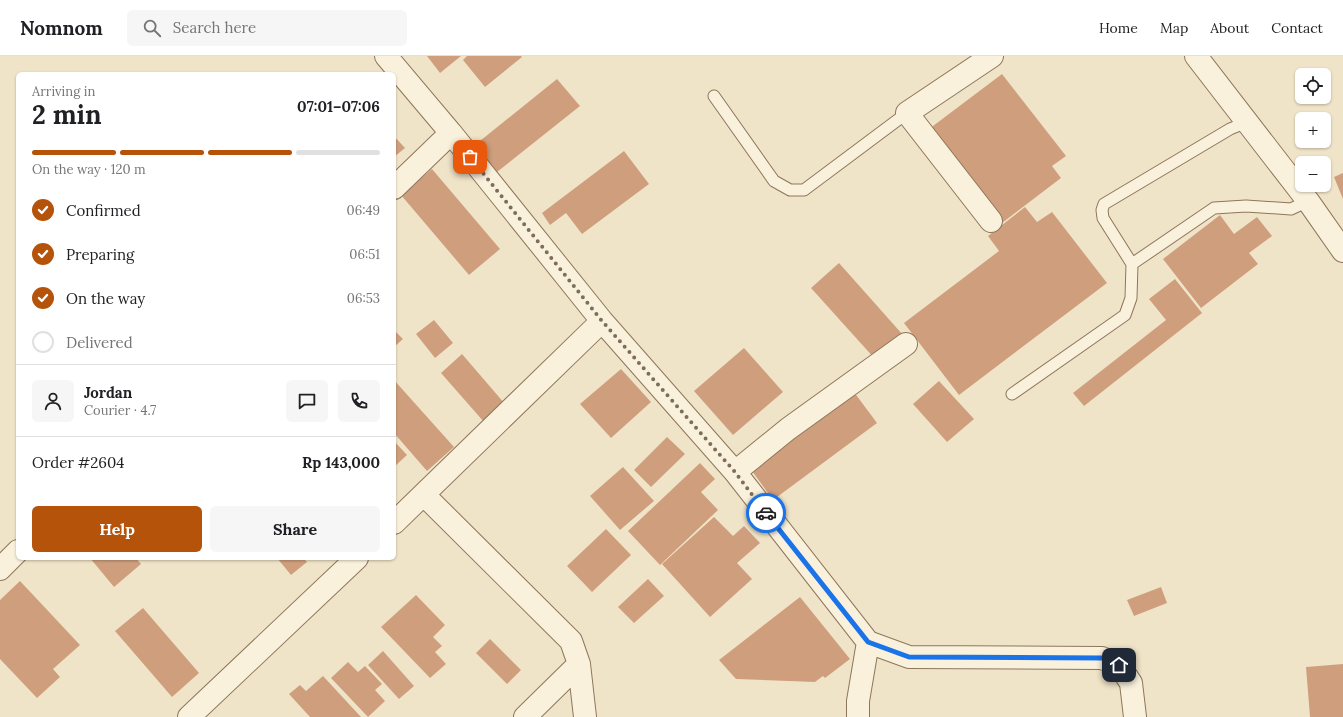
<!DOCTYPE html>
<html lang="en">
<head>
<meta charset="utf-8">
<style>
  :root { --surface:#fff; --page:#f6f6f6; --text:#202124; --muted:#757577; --line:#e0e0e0; --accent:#b45309 }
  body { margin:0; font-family:Lora,serif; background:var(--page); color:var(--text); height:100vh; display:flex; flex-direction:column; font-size:15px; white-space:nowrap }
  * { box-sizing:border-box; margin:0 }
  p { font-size:13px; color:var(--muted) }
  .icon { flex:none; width:22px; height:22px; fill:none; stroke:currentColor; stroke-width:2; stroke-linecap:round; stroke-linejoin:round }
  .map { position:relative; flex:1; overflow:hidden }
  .sheet { position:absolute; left:16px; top:16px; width:380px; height:488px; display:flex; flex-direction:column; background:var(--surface); border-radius:6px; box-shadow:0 1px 3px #0004 }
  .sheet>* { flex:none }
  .fabs { position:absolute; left:1295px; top:12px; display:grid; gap:8px }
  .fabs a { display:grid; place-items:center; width:36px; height:36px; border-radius:6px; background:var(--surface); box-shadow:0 1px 3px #0004; font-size:20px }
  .pin { position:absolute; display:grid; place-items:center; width:34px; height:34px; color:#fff; margin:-17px; border-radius:8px; box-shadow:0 2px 6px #0006 }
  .courier { position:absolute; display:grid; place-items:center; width:40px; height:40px; margin:-20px; border:3px solid #1a73e8; border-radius:50%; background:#fff; color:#222; box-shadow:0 1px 5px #0007 }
  .overview em { font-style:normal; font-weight:700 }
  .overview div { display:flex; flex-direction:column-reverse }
  .overview { display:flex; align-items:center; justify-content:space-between; height:68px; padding:0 16px }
  h1 { font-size:26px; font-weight:700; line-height:30px }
  .bar { display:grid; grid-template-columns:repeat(4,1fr); gap:6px 4px; align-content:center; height:48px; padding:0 16px }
  .bar i { height:5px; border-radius:3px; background:var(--line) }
  .bar .selected { background:var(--accent) }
  .bar p { grid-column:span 4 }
  .line { display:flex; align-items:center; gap:10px; padding:0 16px; border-top:1px solid var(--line) }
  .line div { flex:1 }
  .round { display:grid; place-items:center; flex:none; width:42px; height:42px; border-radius:6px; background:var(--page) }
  ol { padding:0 16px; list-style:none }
  li { display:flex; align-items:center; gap:12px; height:44px }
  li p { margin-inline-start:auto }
  li .icon { padding:4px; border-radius:50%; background:var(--accent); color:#fff; stroke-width:4 }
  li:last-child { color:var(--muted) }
  li i { width:22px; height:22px; border:2px solid var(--line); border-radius:50% }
  .primary-button { display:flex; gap:8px; margin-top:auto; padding:8px 16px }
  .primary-button a { flex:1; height:46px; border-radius:6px; background:var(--accent); color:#fff; font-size:16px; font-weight:700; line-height:46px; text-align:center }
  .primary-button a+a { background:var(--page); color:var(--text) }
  header { display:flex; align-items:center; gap:24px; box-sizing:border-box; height:56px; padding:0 20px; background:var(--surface); border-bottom:1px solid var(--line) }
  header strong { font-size:19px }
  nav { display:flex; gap:22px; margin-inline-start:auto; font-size:14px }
  .search { width:280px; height:36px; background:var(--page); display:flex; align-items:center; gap:10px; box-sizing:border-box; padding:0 14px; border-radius:6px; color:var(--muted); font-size:15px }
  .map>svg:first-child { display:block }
</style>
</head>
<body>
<header>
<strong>Nomnom</strong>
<div class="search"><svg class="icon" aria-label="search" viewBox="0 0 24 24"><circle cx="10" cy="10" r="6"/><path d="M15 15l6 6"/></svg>Search here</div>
<nav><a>Home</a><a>Map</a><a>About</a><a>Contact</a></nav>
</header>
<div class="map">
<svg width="1343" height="661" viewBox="0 0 1343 661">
  <rect width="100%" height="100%" fill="#f0e4c8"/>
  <path fill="#cf9f7d" d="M427 0H461L440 17Z
    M467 0H521L522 1 485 31 463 4Z
    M1002 18 1066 100 1052 110 1061 122 1002 167 929 73Z
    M557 23 580 50 497 116 475 89Z
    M394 80 405 92 394 101Z
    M624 95 649 128 582 178 566 157 550 169 542 157Z
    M432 113 500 193 469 219 401 139Z
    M1343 117V143L1334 121Z
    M1025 151 1037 166 1052 156 1107 227 959 339 904 267 999 195 988 180Z
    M1220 159 1234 178 1257 161 1272 180 1249 197 1258 208 1201 252 1163 203Z
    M839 207 903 279 875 303 811 232Z
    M1175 223 1202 257 1084 350 1073 337 1166 264 1149 243Z
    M434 264 453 287 435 302 416 278Z
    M394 274 403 283 394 291Z
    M744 292 783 336 733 379 694 335Z
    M462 298 505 348 484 366 441 317Z
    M621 313 651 346 611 382 580 348Z
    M394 324 454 391 427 415 394 377Z
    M939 325 974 363 947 386 913 348Z
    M851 332 877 367 773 444 747 408Z
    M667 381 685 398 651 431 634 414Z
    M394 385 407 399 394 411Z
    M700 407 715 423 701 436 718 454 660 509 628 475Z
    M623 411 654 445 620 474 590 440Z
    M714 461 733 480 744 470 760 487 737 507 752 523 710 561 662 508Z
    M606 473 631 499 592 536 567 510Z
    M90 502H136L141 508 114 531Z
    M277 502H303L307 506 291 519Z
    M648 523 664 540 634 567 618 551Z
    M20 525 80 589 53 613 60 621 37 642 0 603V544Z
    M1161 531 1167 547 1134 560 1127 544Z
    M416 539 445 569 433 581 442 590 435 596 446 608 430 622 381 571Z
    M800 541 850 603 825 622 823 620 815 626 736 623 719 604Z
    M143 552 199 617 172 641 115 575Z
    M490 583 521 614 507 628 476 597Z
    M383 595 414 630 399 643 368 609Z
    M348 606 358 616 365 610 382 628 375 634 385 645 368 661 331 622Z
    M1343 608V661H1310L1306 611Z
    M323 620 361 661H310L289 638 300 629 306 635Z"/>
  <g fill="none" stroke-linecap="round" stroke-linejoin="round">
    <defs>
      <path id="service" d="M714 40 774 125 790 134H804L907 57
        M1132 208 1103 162 1102 154 1104 148 1230 73 1247 66
        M1012 338 1125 259 1131 242 1132 208 1214 152 1246 150 1291 153 1308 145"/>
      <path id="minor" d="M386 0 451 77 602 265 735 416 868 586 909 601 1102 602 1119 609 1131 627 1135 661
        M1196 0 1308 145 1343 195
        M394 132 451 77
        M991 165 907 57 992 0
        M735 416 788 373 906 288
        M424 439 571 585 579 608 585 661
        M394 467 602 265
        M0 513 18 495
        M189 661 357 502
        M525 661 579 608
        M858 661V645L868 586"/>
    </defs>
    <use href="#service" stroke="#8d765c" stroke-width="13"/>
    <use href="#minor" stroke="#8d765c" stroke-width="24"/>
    <use href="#service" stroke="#faf1dc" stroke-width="11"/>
    <use href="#minor" stroke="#faf1dc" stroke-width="22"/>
  </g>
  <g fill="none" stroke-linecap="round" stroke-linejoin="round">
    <path stroke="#7c6e5b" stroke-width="4" stroke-dasharray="0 7.2" d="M470 101 602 265 735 416 766 457"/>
    <path stroke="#1a73e8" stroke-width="5" d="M766 457 868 586 909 601 1102 602 1119 609"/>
  </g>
</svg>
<div class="fabs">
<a><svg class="icon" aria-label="locate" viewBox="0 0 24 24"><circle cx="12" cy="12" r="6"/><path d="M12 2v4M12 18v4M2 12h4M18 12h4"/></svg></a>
<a>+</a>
<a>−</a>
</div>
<div class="pin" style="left:470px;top:101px;background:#ea580c"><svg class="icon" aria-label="bag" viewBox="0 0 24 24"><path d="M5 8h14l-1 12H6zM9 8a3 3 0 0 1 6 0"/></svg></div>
<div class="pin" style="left:1119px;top:609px;background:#1f2937"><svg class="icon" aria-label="home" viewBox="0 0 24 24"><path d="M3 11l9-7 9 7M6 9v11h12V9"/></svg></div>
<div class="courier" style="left:766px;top:457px"><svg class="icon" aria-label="car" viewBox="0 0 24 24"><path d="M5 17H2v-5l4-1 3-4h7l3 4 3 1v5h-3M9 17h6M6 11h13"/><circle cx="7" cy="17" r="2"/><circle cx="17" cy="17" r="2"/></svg></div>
<section class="sheet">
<div class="overview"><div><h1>2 min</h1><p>Arriving in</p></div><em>07:01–07:06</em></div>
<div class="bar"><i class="selected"></i><i class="selected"></i><i class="selected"></i><i></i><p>On the way · 120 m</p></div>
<ol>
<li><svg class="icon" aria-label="check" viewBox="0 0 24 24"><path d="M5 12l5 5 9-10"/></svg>Confirmed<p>06:49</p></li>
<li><svg class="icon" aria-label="check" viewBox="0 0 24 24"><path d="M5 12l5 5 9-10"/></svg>Preparing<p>06:51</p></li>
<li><svg class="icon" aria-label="check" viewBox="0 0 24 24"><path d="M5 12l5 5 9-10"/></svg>On the way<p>06:53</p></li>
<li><i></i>Delivered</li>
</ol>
<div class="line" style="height:72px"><a class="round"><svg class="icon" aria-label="person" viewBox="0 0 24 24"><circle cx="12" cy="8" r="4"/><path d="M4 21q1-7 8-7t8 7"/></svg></a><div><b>Jordan</b><p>Courier · 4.7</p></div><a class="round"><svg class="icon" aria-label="chat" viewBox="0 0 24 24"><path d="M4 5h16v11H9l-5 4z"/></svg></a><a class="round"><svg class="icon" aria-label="phone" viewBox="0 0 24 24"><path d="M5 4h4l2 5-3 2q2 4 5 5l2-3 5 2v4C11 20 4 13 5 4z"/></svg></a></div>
<div class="line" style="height:52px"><div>Order #2604</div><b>Rp 143,000</b></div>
<div class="primary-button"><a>Help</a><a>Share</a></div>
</section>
</div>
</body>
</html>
